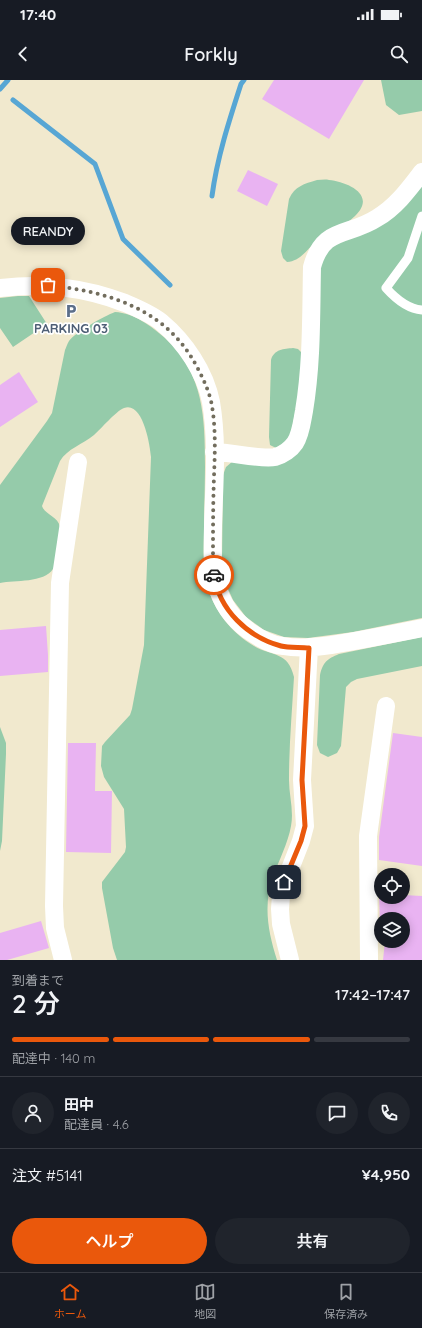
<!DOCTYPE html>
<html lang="ja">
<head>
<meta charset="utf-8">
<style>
  :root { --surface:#171b24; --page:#20242c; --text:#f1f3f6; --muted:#9ea1a6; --line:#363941; --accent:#ea580c }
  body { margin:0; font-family:Quicksand,"Noto Sans JP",sans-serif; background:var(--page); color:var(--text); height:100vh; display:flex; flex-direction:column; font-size:15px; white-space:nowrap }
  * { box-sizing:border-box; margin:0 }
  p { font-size:13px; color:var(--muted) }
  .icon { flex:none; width:22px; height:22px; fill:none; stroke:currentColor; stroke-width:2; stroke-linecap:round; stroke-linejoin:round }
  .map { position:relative; height:880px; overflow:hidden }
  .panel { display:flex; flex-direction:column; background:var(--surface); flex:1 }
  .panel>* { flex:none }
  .buttons { position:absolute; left:374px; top:788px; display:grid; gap:8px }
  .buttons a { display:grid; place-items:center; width:36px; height:36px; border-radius:50%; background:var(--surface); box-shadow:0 2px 10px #0003; font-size:20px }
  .pin { position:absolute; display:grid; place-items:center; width:34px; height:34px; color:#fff; margin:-17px; border-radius:8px; box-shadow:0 2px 6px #0006 }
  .courier { position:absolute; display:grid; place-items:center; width:40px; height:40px; margin:-20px; border:3px solid #ea580c; border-radius:50%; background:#fff; color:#222; box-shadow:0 1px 5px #0007 }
  .bubble { position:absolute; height:28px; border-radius:14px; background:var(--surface); box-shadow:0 2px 10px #0003; font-size:13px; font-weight:600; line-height:28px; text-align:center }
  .headline em { font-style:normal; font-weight:600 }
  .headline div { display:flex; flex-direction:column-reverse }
  .headline { display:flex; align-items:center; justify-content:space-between; height:68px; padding:0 12px }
  h1 { font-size:26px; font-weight:600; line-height:30px }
  .bar { display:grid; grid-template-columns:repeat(4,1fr); gap:6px 4px; align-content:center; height:48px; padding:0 12px }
  .bar i { height:5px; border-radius:3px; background:var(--line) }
  .bar .on { background:var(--accent) }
  .bar p { grid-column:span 4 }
  .line { display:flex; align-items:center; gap:10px; padding:0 12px; border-top:1px solid var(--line) }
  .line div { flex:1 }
  .round { display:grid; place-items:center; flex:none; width:42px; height:42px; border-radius:21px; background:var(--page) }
  .cta { display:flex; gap:8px; margin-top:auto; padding:8px 12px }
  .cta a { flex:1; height:46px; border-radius:24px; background:var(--accent); color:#fff; font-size:16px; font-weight:600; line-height:46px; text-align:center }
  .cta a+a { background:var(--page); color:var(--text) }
  .status { display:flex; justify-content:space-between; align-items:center; height:28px; padding:0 20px; background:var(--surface); direction:ltr }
  .status svg { height:11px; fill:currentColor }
  header { display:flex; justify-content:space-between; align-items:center; height:52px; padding:0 12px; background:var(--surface); font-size:18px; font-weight:600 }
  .tab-bar { display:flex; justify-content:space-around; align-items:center; height:56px; border-top:1px solid var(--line); background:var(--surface); font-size:11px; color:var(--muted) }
  .tab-bar a { display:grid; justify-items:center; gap:2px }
  .tab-bar .on { color:var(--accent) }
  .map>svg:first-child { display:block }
</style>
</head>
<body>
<div class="status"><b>17:40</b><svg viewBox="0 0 49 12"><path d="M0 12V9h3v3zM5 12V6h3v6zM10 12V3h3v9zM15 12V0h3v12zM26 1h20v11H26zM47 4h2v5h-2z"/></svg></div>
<header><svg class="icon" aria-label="back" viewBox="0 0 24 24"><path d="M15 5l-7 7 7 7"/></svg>Forkly<svg class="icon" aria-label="search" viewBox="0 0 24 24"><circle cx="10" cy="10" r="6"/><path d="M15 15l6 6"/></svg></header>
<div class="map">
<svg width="422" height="880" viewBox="0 0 422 880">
  <rect width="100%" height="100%" fill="#f1e9ce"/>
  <path fill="#95cbaa" d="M381 0H422V31L399 35 386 25Z
    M317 100C321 100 325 99 329 100 348 102 377 115 355 136 345 146 330 151 319 159 308 167 302 181 287 182L283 178 281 171 289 119C295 106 304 104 317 100Z
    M422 103V538L353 552 308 558 284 557 264 550 246 537 233 520 224 500 222 478 223 395 226 387 233 381 290 377 318 188 327 169Z
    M18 216H29L47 244 13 267 0 248V218Z
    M115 232C134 233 151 246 165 258 204 294 205 337 205 387 205 408 204 429 204 451 204 468 202 488 207 505 214 531 231 552 254 566 273 577 288 571 294 597 292 631 289 666 289 700 289 715 294 731 291 746 288 763 279 780 273 797 263 825 268 852 277 880H117L113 868 102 808V802L125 772 126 767 124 729 104 697 101 686 102 666 105 662 130 635 132 629 144 565 151 377C150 365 143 321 124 328 116 331 101 349 94 355 83 364 67 369 60 381L42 426C45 435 58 436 60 447 61 453 58 462 57 468 57 475 57 483 53 489 44 503 15 500 0 503V405L47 341 52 333 65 270C66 268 67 264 69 261 76 252 104 236 115 232Z
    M293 268 298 269 301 272V302L290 359 276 368 270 365 269 357 271 280C274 269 284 269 293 268Z
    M422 557V586L357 599 351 602 346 607 341 666 337 673 328 677 320 673 317 665 320 595C323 582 327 579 339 574Z
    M0 647 6 663V674L2 761 0 771Z"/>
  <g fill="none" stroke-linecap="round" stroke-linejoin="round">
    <path stroke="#57a6d4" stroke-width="5" d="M0 9 8 0
      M13 20 95 84 123 159 170 205
      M212 116C217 78 229 41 241 4L244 0"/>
  </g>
  <path fill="#e9b3f2" d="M274 0H364L329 59 262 19Z
    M248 90 278 104 267 126 237 111Z
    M19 292 38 322 0 347V305Z
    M46 546 48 575V592L0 596V550Z
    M393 653 422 657V786L379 780V757Z
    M68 663H96L95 711H112L111 773 66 772Z
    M379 814H381V817H403V815L422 816V880H383L385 861H403V839H381V845H380Z
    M41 841 49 868 7 880H0V853Z"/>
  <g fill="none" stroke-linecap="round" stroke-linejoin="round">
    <path stroke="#fff" stroke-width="9" d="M422 136 408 178 386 208C395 218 408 229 422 230"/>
    <path stroke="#fff" stroke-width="18" d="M0 208C44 203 83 207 125 223 137 228 151 234 161 242 185 262 205 292 211 322 218 363 214 405 213 446 212 488 211 523 249 551 259 558 271 565 283 566 299 569 315 567 331 565 362 560 392 554 422 548
      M214 372C232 372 261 380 275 377 283 375 291 369 295 363 301 354 302 341 304 331 312 283 311 235 312 187 323 146 348 157 377 138 396 127 409 109 422 92
      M63 880 55 848 54 826 60 503 78 382
      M290 880 281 844 280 829 281 815 285 802 301 761 305 746 302 700 309 567
      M369 880 368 756 386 626"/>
  </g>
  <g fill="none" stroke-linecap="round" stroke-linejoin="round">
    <path stroke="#726d5d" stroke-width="4" stroke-dasharray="0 7.2" d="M48 205C109 212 167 229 197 287 203 298 208 309 211 321 216 345 215 372 214 396 213 424 213 451 213 478L214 495"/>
    <path stroke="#ea580c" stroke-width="5" d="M214 495C219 530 248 557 281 566 289 568 300 567 309 568L302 700 305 746 301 761 284 802"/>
  </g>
  <defs>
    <symbol id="parking-bare" viewBox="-9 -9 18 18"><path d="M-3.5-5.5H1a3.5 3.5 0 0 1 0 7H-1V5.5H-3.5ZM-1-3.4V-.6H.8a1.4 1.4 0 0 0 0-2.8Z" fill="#5c6f8a" stroke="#fff" stroke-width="2.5" paint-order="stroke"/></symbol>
  </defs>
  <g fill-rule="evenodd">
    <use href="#parking-bare" x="61" y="221" width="20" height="20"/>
  </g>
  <g text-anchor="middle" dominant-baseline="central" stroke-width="3.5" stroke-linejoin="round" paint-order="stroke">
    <g font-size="13" font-weight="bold" fill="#4e5e75" stroke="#fff">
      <text x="71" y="248">PARKING 03</text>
    </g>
  </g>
</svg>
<div class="buttons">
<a><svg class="icon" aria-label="locate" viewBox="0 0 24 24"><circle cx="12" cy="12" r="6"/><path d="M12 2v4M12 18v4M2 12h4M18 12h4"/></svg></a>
<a><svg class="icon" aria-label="layers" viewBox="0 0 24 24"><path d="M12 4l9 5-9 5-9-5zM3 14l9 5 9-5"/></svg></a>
</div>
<div class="pin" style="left:48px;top:205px;background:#ea580c"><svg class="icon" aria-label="bag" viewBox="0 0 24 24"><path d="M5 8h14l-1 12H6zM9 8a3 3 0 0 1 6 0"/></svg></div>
<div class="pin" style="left:284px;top:802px;background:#1f2937"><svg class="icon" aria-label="home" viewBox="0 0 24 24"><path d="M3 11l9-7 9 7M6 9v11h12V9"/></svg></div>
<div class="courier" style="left:214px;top:495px"><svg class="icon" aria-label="car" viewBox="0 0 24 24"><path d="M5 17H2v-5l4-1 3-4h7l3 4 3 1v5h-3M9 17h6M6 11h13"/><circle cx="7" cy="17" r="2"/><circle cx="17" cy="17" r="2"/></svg></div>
<div class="bubble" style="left:11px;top:137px;width:74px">REANDY</div>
</div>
<section class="panel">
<div class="headline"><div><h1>2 分</h1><p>到着まで</p></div><em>17:42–17:47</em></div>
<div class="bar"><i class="on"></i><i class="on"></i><i class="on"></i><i></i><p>配達中 · 140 m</p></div>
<div class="line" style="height:72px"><a class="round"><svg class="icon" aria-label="person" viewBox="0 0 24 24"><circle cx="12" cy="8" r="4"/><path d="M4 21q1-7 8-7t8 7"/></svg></a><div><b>田中</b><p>配達員 · 4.6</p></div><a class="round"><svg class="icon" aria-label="chat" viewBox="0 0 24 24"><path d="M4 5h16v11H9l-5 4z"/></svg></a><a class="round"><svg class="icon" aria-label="phone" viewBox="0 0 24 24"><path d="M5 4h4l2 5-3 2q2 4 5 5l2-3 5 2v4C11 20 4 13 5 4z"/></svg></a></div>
<div class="line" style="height:52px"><div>注文 #5141</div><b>¥4,950</b></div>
<div class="cta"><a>ヘルプ</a><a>共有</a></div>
</section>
<nav class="tab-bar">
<a class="on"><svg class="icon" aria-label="home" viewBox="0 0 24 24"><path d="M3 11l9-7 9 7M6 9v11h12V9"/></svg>ホーム</a>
<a><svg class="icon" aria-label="map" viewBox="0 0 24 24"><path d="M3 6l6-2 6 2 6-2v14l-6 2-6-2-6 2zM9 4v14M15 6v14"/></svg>地図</a>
<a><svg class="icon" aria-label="saved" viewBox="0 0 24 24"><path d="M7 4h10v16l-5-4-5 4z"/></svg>保存済み</a>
</nav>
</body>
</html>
